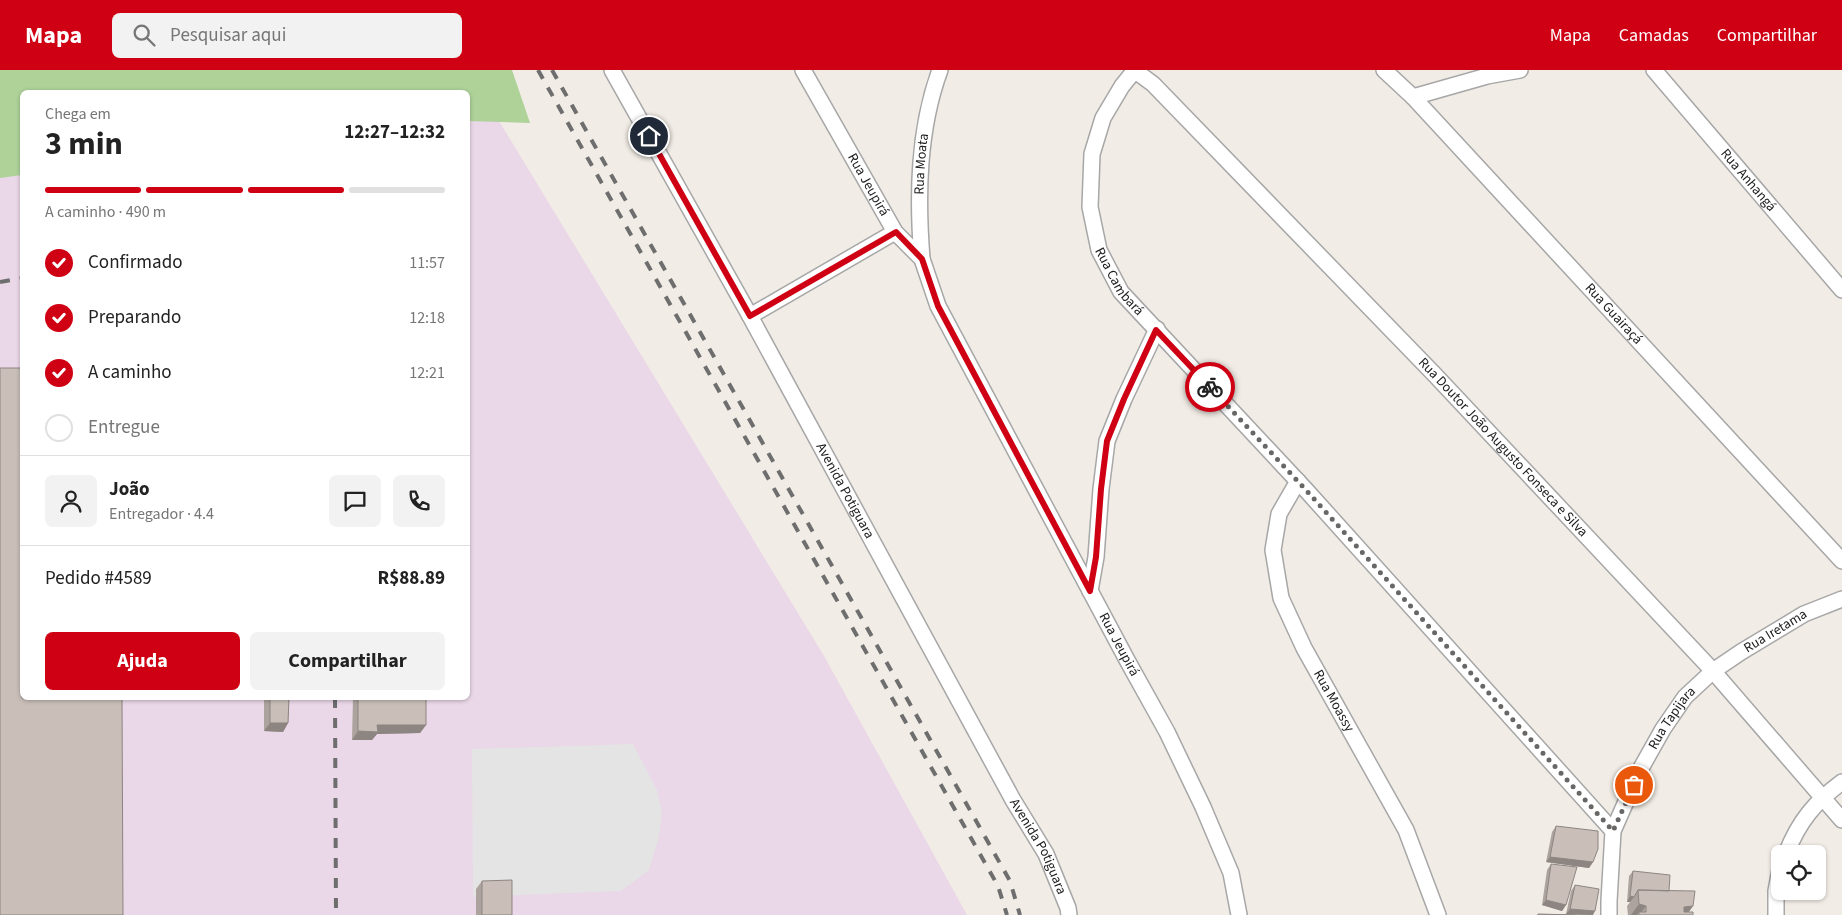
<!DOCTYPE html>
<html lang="pt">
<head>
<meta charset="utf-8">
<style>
  :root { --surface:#fff; --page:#f2f2f2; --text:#222; --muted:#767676; --line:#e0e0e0; --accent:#cf0013 }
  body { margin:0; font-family:"Source Sans 3",sans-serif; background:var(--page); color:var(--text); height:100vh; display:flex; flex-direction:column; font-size:19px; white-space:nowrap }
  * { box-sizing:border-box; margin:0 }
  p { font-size:16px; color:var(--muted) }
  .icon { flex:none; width:28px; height:28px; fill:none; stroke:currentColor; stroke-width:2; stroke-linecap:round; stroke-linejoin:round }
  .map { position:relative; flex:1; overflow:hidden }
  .side { position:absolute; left:20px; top:20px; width:450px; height:610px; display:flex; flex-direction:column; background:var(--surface); border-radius:8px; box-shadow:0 1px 4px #0004 }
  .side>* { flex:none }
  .tools { position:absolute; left:1771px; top:775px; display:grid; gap:10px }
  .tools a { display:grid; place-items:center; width:55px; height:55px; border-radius:8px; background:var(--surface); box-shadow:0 1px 4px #0004; font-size:25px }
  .pin { position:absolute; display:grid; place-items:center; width:42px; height:42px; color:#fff; margin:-21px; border:2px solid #fff; border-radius:50%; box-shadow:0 1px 5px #0007 }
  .courier { position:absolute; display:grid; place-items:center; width:50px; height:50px; margin:-25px; border:4px solid #cf0013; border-radius:50%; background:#fff; color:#222; box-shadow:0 1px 6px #0007 }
  .headline em { font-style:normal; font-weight:700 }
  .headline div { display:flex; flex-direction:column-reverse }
  .headline { display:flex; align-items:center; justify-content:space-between; height:85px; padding:0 25px }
  h1 { font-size:32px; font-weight:700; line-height:38px }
  .bar { display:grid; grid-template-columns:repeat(4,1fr); gap:8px 5px; align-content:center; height:60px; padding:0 25px }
  .bar i { height:6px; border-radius:4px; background:var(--line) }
  .bar .selected { background:var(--accent) }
  .bar p { grid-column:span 4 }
  .line { display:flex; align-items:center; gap:12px; padding:0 25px; border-top:1px solid var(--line) }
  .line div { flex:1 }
  .round { display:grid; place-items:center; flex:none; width:52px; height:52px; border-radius:8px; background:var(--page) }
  ol { padding:0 25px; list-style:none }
  li { display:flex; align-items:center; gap:15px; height:55px }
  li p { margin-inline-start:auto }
  li .icon { padding:5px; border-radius:50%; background:var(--accent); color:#fff; stroke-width:4 }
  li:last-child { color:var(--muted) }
  li i { width:28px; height:28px; border:2px solid var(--line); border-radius:50% }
  .action { display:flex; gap:10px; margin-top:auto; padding:10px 25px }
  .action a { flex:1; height:58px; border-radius:8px; background:var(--accent); color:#fff; font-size:20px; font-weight:700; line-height:58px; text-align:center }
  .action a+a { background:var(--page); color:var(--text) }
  header { display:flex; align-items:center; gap:30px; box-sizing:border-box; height:70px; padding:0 25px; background:var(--accent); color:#fff }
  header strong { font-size:24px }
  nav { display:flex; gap:28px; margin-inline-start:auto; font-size:18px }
  .search { width:350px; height:45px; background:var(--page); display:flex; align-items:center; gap:12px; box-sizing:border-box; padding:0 18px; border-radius:8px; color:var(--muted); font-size:19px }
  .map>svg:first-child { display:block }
</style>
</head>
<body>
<header>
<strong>Mapa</strong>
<div class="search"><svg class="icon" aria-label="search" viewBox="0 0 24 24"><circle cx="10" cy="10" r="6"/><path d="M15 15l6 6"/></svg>Pesquisar aqui</div>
<nav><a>Mapa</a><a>Camadas</a><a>Compartilhar</a></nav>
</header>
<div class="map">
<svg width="1842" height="845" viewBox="0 0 1842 845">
  <rect width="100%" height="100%" fill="#f1ece5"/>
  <path fill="#ead7e8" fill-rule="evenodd" d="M0 0H468L824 586 967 845H0ZM22 22H468V628H22Z"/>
  <path fill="#aed298" d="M0 0H512L530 53 468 51V22H22V105L0 108Z"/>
  <path fill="#e4e4e4" d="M633 674 657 720 662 743 659 767 649 800 621 821 473 827 472 679Z"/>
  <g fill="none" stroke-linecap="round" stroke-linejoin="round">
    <defs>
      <g id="minor">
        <path id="s1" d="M612 0 750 246 1013 730 1046 784 1068 838 1069 845"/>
        <path id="s2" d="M803 0 895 162 922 189 938 236 1127 590 1167 662 1203 737 1231 803 1239 845"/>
        <path id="s3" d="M1134 0 1153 14 1435 305 1713 601 1842 750"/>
        <path id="s4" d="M1135 0 1122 16 1103 48 1092 84 1090 137 1099 180 1121 222 1306 420 1613 761"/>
        <path id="s5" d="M1384 0 1413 27 1842 491"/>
        <path id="s6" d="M1654 0 1842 220"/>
        <path d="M1413 27 1487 6 1520 0"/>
        <path id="s7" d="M922 189C917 126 918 60 940 0"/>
        <path d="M750 246 895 162"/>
        <path id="s8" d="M1298 411 1279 444 1273 480 1281 528 1304 578 1406 760 1438 845"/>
        <path d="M1090 521 1096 487 1101 419 1107 371 1124 329 1157 259"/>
        <path d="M1786 784C1799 751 1815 732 1842 712"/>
        <path id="s9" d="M1609 845V831L1613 761 1640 700 1663 659 1685 627 1713 601 1741 582 1804 544 1842 529"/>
        <path d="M1776 845V821L1780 800"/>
      </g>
    </defs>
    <use href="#minor" stroke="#a7a7a7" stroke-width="18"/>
    <use href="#minor" stroke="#fff" stroke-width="15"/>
    <path stroke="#6e6e6e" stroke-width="4" stroke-dasharray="10 10" stroke-linecap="butt" d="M538 0 998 816 1007 845
      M552 0 1010 811 1020 845
      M0 212 22 208
      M335 628 336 845"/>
  </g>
  <path fill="#ada39e" d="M264 628H289L288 653 283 662 264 661Z
    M353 628H426V655L420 663 377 664 372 670H352Z
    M1556 756 1593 792 1589 798 1546 792 1552 762Z
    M1551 794 1566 835 1562 841 1542 835 1547 800Z
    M1633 801 1669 821 1693 836 1689 842 1693 845H1628L1627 836 1630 832H1627L1629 806Z
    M482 811 512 845H476V819Z
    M1575 815 1593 845H1537L1538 844H1566L1571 821Z"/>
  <path fill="#8d8581" d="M270 653H288L283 662 264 661Z
    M377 655H426L420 663 377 664 372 670H352L358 661Z
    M1550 787 1593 792 1589 798 1546 792Z
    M1630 826 1634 827 1630 832H1627Z
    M1546 830 1566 835 1562 841 1542 835Z
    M1639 834 1646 836 1639 845V842L1637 845H1631Z
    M1693 836 1686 845H1678L1684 837Z
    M1570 839 1595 841 1593 845 1566 844Z"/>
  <path fill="#c9beb8" stroke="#8d8581" d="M0 298H22V628H122L123 845H0Z
    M270 628H289L288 653H270Z
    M358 628H426V655H377L378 662 358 661Z
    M1556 756 1598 761V779L1593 792 1550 787Z
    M1551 794 1577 797 1566 835 1546 830Z
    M1633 801 1670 805 1669 821 1638 820 1634 827 1630 826Z
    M512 810V845H482V811Z
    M1575 815 1599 819 1595 841 1570 839Z
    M1638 820 1695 821 1693 836 1684 837V842H1693V845H1639V842H1646V836L1639 834Z
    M1538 844 1575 845H1538Z"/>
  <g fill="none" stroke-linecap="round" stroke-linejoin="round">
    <path stroke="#696765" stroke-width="5" stroke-dasharray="0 9" d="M1210 317 1306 420 1613 761 1634 715"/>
    <path stroke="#cf0013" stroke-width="6" d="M649 66 750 246 896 162 922 189 938 236 1090 521 1096 487 1101 419 1107 371 1124 329 1156 260 1210 317"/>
  </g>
  <g text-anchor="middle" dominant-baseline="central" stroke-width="4" stroke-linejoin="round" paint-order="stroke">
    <g font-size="14" fill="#202020" stroke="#fff">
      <text stroke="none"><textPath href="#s7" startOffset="95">Rua Moata</textPath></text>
      <text stroke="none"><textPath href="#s6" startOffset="145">Rua Anhangá</textPath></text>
      <text stroke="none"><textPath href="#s2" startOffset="132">Rua Jeupirá</textPath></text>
      <text stroke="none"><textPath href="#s4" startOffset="230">Rua Cambará</textPath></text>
      <text stroke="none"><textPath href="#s5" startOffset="335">Rua Guairaçá</textPath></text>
      <text stroke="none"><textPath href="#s3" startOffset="528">Rua Doutor João Augusto Fonseca e Silva</textPath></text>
      <text stroke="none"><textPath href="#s1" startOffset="481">Avenida Potiguara</textPath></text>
      <text stroke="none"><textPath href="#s9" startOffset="349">Rua Iretama</textPath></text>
      <text stroke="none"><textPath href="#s2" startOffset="658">Rua Jeupirá</textPath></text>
      <text stroke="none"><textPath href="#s8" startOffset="239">Rua Moassy</textPath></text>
      <text stroke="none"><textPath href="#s9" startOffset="212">Rua Tapijara</textPath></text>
      <text stroke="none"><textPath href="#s1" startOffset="886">Avenida Potiguara</textPath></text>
    </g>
  </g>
</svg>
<div class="tools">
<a><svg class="icon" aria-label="locate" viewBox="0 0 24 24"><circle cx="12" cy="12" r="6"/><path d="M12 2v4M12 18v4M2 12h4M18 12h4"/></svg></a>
</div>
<div class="pin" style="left:1634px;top:715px;background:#ea580c"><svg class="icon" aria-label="bag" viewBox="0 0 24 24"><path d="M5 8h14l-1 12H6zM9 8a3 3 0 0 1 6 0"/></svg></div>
<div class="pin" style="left:649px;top:66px;background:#1f2937"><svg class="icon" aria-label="home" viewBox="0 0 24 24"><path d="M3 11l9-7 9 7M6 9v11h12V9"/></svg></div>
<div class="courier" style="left:1210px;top:317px"><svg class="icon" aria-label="bike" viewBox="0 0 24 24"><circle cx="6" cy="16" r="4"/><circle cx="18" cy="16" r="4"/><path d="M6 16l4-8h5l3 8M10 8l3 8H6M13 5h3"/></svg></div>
<section class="side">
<div class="headline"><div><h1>3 min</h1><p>Chega em</p></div><em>12:27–12:32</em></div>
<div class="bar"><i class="selected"></i><i class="selected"></i><i class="selected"></i><i></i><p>A caminho · 490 m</p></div>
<ol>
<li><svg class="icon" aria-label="check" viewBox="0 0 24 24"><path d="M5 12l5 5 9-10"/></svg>Confirmado<p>11:57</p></li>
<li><svg class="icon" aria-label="check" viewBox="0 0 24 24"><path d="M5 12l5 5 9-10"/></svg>Preparando<p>12:18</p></li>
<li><svg class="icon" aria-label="check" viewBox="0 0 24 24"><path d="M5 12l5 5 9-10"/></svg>A caminho<p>12:21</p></li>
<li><i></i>Entregue</li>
</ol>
<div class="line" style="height:90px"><a class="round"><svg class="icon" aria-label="person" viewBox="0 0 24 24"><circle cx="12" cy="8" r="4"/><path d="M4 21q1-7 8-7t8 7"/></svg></a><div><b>João</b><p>Entregador · 4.4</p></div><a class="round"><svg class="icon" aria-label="chat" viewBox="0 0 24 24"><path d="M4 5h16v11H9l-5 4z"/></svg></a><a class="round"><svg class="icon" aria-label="phone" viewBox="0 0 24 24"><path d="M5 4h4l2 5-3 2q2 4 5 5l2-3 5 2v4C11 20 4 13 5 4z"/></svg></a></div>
<div class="line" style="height:65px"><div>Pedido #4589</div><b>R$88.89</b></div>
<div class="action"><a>Ajuda</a><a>Compartilhar</a></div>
</section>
</div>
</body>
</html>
